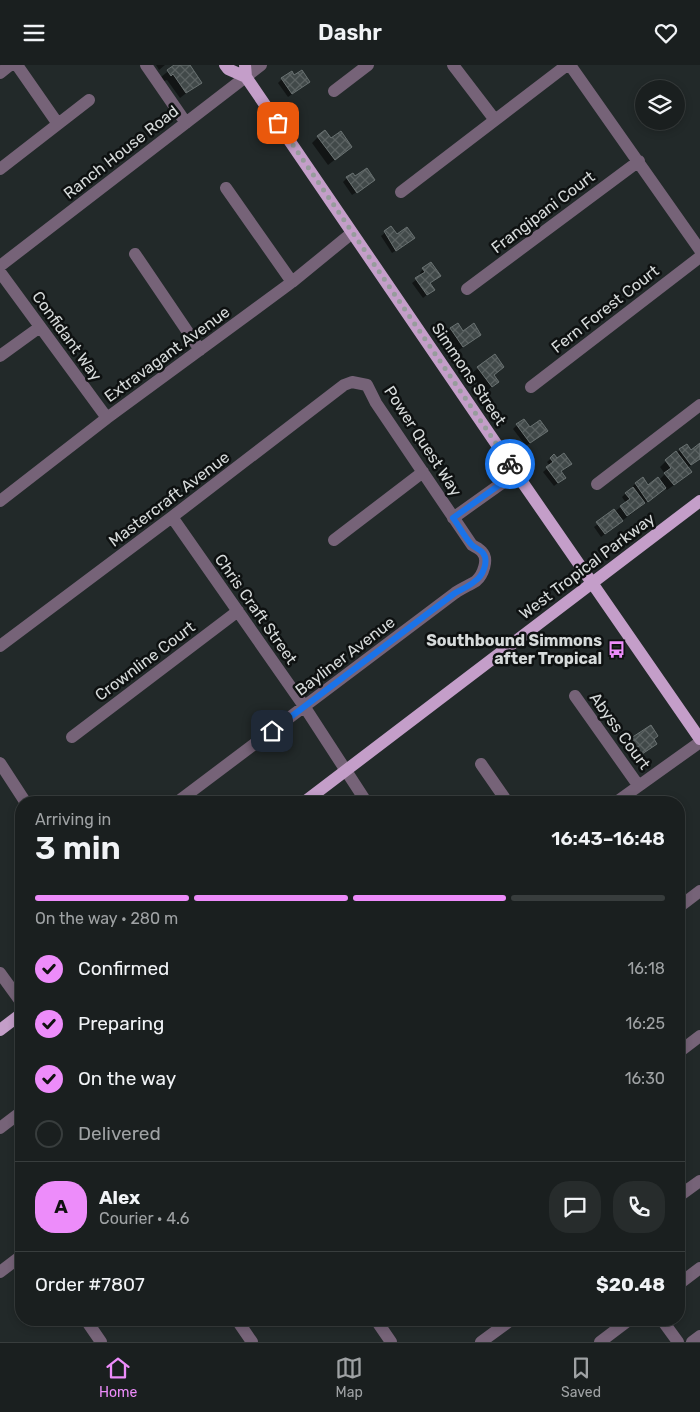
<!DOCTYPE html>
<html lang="en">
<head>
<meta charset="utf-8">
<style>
  :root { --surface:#1a1f1f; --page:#272c2c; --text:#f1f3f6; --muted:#9fa2a4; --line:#383d3d; --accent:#ed8cfa }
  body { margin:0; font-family:Rubik,sans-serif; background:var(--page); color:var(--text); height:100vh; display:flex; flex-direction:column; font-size:19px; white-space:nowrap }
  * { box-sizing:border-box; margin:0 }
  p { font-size:16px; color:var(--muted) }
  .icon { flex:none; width:28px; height:28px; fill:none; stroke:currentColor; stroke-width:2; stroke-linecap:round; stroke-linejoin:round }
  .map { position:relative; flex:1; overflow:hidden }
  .panel { position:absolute; left:15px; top:731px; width:670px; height:530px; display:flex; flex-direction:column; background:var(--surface); border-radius:20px; box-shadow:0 2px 8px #0003,0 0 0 1px var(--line) }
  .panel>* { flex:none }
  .buttons { position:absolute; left:635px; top:15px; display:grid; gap:10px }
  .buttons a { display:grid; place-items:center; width:50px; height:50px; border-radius:50%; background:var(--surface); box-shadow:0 2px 8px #0003,0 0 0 1px var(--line); font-size:25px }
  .pin { position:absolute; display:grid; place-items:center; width:42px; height:42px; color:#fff; margin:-21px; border-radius:10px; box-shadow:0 2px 8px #0006 }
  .courier { position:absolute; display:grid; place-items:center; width:50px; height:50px; margin:-25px; border:4px solid #1a73e8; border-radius:50%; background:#fff; color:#222; box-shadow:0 1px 6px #0007 }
  .headline em { font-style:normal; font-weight:600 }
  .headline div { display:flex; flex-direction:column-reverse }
  .headline { display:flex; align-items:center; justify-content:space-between; height:85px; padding:0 20px }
  h1 { font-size:32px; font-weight:600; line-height:38px }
  .bar { display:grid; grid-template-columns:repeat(4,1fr); gap:8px 5px; align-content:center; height:60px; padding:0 20px }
  .bar i { height:6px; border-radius:4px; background:var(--line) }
  .bar .on { background:var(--accent) }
  .bar p { grid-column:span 4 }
  .line { display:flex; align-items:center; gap:12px; padding:0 20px; border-top:1px solid var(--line) }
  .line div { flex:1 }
  .round { display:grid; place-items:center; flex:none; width:52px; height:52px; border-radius:20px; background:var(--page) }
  ol { padding:0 20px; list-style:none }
  li { display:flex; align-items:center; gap:15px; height:55px }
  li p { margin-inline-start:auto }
  li .icon { padding:5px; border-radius:50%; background:var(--accent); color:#111; stroke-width:4 }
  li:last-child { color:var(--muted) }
  li i { width:28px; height:28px; border:2px solid var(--line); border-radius:50% }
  header { display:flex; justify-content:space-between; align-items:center; height:65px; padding:0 20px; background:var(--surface); font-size:22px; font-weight:600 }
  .tab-bar { display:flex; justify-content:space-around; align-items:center; height:70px; border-top:1px solid var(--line); background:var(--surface); font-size:14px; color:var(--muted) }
  .tab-bar a { display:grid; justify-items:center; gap:2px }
  .tab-bar .on { color:var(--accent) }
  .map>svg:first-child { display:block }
</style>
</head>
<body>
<header><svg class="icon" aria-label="menu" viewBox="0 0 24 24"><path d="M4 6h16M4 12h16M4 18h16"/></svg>Dashr<svg class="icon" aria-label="heart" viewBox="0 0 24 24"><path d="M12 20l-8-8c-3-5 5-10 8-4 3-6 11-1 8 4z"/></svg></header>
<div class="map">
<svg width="700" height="1277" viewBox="0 0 700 1277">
  <defs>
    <pattern id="building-cross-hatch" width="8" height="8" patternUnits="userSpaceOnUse" patternTransform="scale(1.25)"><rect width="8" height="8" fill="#414949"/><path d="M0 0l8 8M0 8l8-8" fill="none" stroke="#5c6363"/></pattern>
  </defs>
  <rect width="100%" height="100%" fill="#222929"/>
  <path fill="#0007" d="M156 0H165L159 5Z
    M176 0H189L200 17 180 33 167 15 164 16 161 12Z
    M294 12 305 20 288 32 278 18 282 14Z
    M318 72 330 74 351 82 328 100 312 78Z
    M347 113H355L369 119 352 130 343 117Z
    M391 163 396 171 409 177 392 188 381 171Z
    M423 204 435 215 429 219V228L423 233 412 218 421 211 420 208Z
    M457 259 463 267 476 273 459 285 447 268Z
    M494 290 493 311 497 317 485 328 471 309Z
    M517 360 529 364 542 369 526 381 513 364Z
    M700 380V394L687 403 690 407 684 413 667 425 665 423 601 472 594 462 626 438 622 432 635 419 642 414 648 421 659 415 665 409 660 402 666 396 680 385 691 386Z
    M554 391 560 407 564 413 554 421 543 407 550 401 547 397Z
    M650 662 653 675 655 679 632 696 623 682Z"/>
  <path fill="url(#building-cross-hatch)" stroke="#6a7272" d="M174 0H190L202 18 186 28 173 9 171 11 167 5Z
    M302 5 310 17 292 29 281 13 292 6 294 10Z
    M325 65 331 73 341 66 352 82 335 95 317 71Z
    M367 103 375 115 357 128 346 112 353 108 355 111Z
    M391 161 397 169 407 162 415 173 396 186 384 166Z
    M431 197 441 211 430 218 435 225 427 230 415 213 425 207 422 203Z
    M458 258 463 266 474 258 481 270 463 282 450 263Z
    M495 289 504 302 494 310 499 317 492 322 477 302Z
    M524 354 530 362 540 355 548 366 530 378 516 359Z
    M700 378V394L691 400 679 384 687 379 691 385Z
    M676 386 692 407 674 420 664 408 671 403 665 395Z
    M564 388 572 399 561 406 566 413 558 418 546 402 553 397 550 393 554 389 557 393Z
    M643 412 648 420 658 412 666 423 648 437 635 418Z
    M633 422 645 438 627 451 620 441 630 434 625 428Z
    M614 444 623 456 605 469 596 457Z
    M651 660 658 671 654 674 657 679 639 691 628 675Z"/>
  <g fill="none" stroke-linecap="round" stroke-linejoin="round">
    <path stroke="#766378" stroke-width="12" d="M17 0 58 59
      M146 0 186 58
      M453 0 495 55
      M570 0 700 185
      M0 8 10 0
      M334 26 368 0
      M0 104 89 35
      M226 123 292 217
      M401 127 567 0
      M135 189 200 285
      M0 201 261 0
      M0 207 107 353
      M467 224 639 96
      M0 291 40 262
      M531 322 700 192
      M597 419 700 340
      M0 436 107 353 292 217 352 168
      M172 452 304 641 367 738
      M453 453 516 408
      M334 475 423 407
      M0 581 172 452 344 320 352 317 367 320 376 338 472 480C475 482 480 484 482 487 489 494 483 510 476 516 470 520 462 523 455 528L176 738
      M575 631 638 720
      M72 672 238 546
      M0 698 26 738
      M481 699 508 738
      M615 738 700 677
      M679 842 700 826
      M0 908 21 937
      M679 987 700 971
      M0 1063 21 1047
      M679 1131 700 1116
      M0 1207 21 1191
      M679 1219 700 1203
      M86 1255 101 1277
      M237 1255 252 1277
      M376 1255 391 1277
      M662 1255 678 1277
      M481 1277 511 1255
      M600 1277 629 1255
      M692 1277 700 1271"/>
    <path stroke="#c49ec9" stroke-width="12" d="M225 0 228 4 246 12
      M245 0 246 12 516 408 700 674
      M303 738 700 436
      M0 965 21 949"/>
  </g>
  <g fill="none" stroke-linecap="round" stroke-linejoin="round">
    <path stroke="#979c9c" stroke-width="5" stroke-dasharray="0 9" d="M278 58 510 399"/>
    <path stroke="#1a73e8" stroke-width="6" d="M272 666 455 528C462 524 470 521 475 516 483 511 489 496 483 488 480 484 474 483 471 479 464 471 459 461 453 453L516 408 510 399"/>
  </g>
  <defs>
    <symbol id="bus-bare" viewBox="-9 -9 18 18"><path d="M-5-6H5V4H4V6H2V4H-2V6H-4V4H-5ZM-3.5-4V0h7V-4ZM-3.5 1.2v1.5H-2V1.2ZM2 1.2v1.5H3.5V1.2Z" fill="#ed8cfa" stroke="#0e1111" stroke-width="2.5" paint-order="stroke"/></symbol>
  </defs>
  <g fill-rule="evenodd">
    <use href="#bus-bare" x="604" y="572" width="25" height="25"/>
  </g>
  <g text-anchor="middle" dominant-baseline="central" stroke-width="5" stroke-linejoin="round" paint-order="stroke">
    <g font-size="16" fill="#d6dada" stroke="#0e1111">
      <text transform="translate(121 87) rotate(-38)">Ranch House Road</text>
      <text transform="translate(543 147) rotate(-37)">Frangipani Court</text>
      <text transform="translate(605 244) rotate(-38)">Fern Forest Court</text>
      <text transform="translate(67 271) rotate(54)">Confidant Way</text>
      <text transform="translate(167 289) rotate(-36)">Extravagant Avenue</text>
      <text transform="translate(469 309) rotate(56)">Simmons Street</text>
      <text transform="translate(423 376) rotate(57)">Power Quest Way</text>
      <text transform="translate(169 434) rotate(-37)">Mastercraft Avenue</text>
      <text transform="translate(587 501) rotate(-37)">West Tropical Parkway</text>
      <text transform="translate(256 544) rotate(55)">Chris Craft Street</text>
      <text transform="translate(345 591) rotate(-37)">Bayliner Avenue</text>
      <text transform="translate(145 596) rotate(-37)">Crownline Court</text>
      <text transform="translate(620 666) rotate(54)">Abyss Court</text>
    </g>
    <g font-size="16" font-weight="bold" fill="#d6dada" stroke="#0e1111" text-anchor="end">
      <text x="602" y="575">Southbound Simmons<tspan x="602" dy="18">after Tropical</tspan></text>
    </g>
  </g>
</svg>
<div class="buttons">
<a><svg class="icon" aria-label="layers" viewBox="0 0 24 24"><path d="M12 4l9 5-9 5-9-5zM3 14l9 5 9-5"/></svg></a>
</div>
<div class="pin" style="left:278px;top:58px;background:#ea580c"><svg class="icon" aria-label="bag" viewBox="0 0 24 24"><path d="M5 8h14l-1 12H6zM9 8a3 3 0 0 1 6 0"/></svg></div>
<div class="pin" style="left:272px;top:666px;background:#1f2937"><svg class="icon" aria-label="home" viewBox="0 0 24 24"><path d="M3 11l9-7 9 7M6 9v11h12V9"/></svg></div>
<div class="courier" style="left:510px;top:399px"><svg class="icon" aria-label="bike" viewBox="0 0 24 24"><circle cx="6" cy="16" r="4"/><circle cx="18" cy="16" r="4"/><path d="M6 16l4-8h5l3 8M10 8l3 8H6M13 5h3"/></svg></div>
<section class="panel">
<div class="headline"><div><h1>3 min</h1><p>Arriving in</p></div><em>16:43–16:48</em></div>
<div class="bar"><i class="on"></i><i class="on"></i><i class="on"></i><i></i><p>On the way · 280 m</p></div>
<ol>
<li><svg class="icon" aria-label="check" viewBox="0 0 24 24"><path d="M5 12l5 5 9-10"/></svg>Confirmed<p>16:18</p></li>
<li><svg class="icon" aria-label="check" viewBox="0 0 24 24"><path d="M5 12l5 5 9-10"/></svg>Preparing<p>16:25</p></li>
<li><svg class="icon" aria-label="check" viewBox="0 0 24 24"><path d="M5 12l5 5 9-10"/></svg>On the way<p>16:30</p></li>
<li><i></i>Delivered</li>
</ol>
<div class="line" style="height:90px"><b class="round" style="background:var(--accent);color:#111">A</b><div><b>Alex</b><p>Courier · 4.6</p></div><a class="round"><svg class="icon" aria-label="chat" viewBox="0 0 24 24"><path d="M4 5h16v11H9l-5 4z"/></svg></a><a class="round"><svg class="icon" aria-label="phone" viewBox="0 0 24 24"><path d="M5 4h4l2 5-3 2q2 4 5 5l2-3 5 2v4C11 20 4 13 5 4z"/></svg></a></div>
<div class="line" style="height:65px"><div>Order #7807</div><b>$20.48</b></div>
</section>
</div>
<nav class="tab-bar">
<a class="on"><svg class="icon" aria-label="home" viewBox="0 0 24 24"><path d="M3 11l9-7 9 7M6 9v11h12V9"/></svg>Home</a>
<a><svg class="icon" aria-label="map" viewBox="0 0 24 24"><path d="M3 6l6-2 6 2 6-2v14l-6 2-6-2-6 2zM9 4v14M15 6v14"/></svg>Map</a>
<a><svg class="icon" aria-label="saved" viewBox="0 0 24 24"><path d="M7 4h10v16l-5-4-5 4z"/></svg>Saved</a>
</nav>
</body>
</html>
